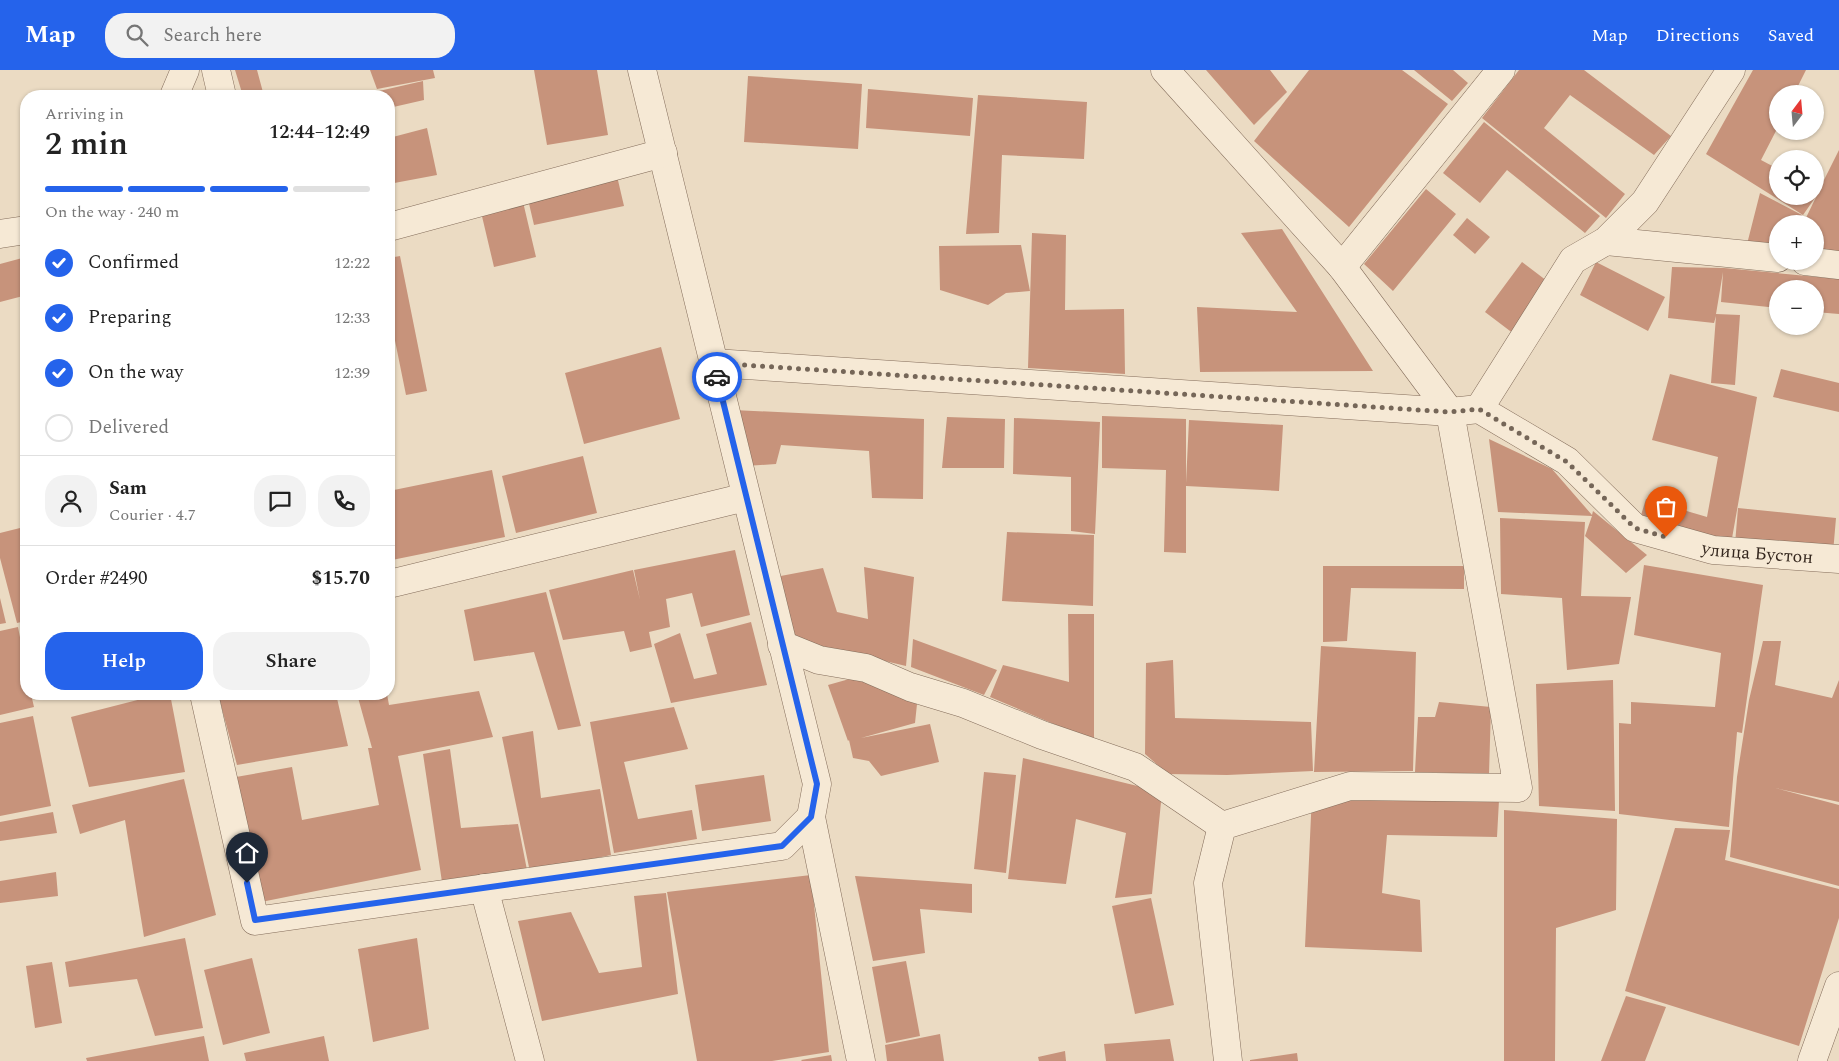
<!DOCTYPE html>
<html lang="en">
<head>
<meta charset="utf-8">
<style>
  :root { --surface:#fff; --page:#f2f2f2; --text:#222; --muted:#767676; --line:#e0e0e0; --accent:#2563eb }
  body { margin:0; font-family:Spectral,serif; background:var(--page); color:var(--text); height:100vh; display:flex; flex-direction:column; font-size:19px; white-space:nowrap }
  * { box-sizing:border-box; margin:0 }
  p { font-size:16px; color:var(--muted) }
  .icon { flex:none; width:28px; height:28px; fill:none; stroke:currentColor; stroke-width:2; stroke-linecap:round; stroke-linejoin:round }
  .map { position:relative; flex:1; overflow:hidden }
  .drawer { position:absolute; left:20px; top:20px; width:375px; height:610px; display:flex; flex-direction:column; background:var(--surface); border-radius:20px; box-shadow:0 1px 4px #0004 }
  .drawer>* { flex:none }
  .needle { width:32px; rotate:16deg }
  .fabs { position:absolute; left:1769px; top:15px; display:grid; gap:10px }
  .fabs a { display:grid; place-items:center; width:55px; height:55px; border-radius:50%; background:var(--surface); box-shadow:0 1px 4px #0004; font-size:25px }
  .pin { position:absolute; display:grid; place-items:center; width:42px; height:42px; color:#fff; margin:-51px -21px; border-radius:50% 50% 50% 0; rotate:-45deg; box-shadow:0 0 5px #0007 }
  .pin .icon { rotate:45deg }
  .courier { position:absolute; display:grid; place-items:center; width:50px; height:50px; margin:-25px; border:4px solid #2563eb; border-radius:50%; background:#fff; color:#222; box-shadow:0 1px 6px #0007 }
  .summary em { font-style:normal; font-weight:600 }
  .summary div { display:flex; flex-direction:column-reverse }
  .summary { display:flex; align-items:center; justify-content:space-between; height:85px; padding:0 25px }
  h1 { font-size:32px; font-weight:600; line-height:38px }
  .bar { display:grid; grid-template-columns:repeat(4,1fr); gap:8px 5px; align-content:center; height:60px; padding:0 25px }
  .bar i { height:6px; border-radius:4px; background:var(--line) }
  .bar .on { background:var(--accent) }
  .bar p { grid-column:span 4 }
  .line { display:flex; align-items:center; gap:12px; padding:0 25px; border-top:1px solid var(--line) }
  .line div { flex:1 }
  .round { display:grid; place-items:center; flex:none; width:52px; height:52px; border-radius:20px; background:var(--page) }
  ol { padding:0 25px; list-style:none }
  li { display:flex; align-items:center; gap:15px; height:55px }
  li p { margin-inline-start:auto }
  li .icon { padding:5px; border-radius:50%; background:var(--accent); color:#fff; stroke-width:4 }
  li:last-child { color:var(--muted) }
  li i { width:28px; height:28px; border:2px solid var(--line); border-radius:50% }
  .button { display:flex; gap:10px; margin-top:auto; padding:10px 25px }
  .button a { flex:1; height:58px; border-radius:20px; background:var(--accent); color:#fff; font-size:20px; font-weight:600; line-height:58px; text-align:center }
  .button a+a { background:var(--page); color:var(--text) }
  header { display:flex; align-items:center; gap:30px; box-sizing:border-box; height:70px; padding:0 25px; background:var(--accent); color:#fff }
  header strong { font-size:24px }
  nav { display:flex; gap:28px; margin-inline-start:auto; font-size:18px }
  .search { width:350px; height:45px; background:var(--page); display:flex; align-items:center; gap:12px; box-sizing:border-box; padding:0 18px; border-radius:20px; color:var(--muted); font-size:19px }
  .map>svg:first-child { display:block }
</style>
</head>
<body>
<header>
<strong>Map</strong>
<div class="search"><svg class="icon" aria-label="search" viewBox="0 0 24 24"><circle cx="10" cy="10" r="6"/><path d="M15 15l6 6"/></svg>Search here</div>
<nav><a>Map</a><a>Directions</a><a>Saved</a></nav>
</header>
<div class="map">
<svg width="1839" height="991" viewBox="0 0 1839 991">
  <rect width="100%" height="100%" fill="#ebdbc3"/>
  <path fill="#c7937b" d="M235 0H257L264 26H243Z
    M370 0H433L435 8 377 19Z
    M534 0H597L608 65 547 75Z
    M1206 0H1270L1287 22 1254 55Z
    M1309 0H1402L1448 34 1349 157 1254 71Z
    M1414 0H1453L1468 13 1452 31Z
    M1519 0H1584L1671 66 1654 85 1570 25 1544 58 1625 124 1606 148 1482 48Z
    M1753 0H1806L1794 24H1778V57L1761 90 1778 99V126H1815V120L1818 122 1839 80V184L1815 182V154H1803L1817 125 1803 145 1706 84Z
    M748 6 862 14 858 79 744 72Z
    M423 11 424 30 389 38V26H357Z
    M868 19 973 28 970 66 866 58Z
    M978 25 1087 32 1084 89 1002 85 999 163 966 164Z
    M1484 52 1600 146 1585 163 1507 100 1480 133 1443 103Z
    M427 58 437 105 389 114V68Z
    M617 106 624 136 534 155 527 125Z
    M1426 119 1456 144 1393 221 1364 194Z
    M1760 123 1802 145 1798 154H1778V184L1745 182Z
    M523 132 536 187 494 197 481 142Z
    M1467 148 1490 167 1475 184 1453 165Z
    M1282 159 1373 301 1200 302 1197 237 1297 242 1241 163Z
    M1032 163 1066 165 1065 240 1124 239 1125 304 1028 298Z
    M1021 175 1030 221 1006 223 988 235 940 220 939 176Z
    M400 186 427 321 406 325 389 241V188Z
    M26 187V235L23 226 0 232V194Z
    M1522 192 1551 214 1514 264 1485 242Z
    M1596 192 1665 227 1648 261 1580 225Z
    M1672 197 1724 198 1839 209V244L1815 242V219H1778V238L1721 232 1723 202 1716 244 1740 245 1735 315 1711 313 1716 246 1714 253 1668 248Z
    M661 277 680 349 584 374 565 303Z
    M1781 299 1839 313V342L1773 327Z
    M1670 304 1757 327 1731 474 1637 458 1646 429 1707 447 1718 387 1652 370Z
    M733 340 924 349 923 429 872 428 869 381 781 375 776 394 746 396Z
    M1102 346 1186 349V413L1189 350 1283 355 1279 421 1186 416V483L1164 482 1166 400 1102 398Z
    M947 347 1005 349 1004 398H942Z
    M1014 348 1100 352 1095 464 1071 461V407L1013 404Z
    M1489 369 1552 399 1592 445 1593 441 1647 485 1626 503 1585 466 1592 446 1498 442Z
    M583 386 597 443 516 463 502 406Z
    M492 400 505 467 392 490 389 475V421Z
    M1738 438 1836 448 1833 483 1735 474Z
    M1500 448 1585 452 1581 526 1631 527 1619 594 1567 600 1562 528 1501 524Z
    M20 458 26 482V551L17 553 0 488V463Z
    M1007 462 1094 465 1093 536 1002 531Z
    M735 480 750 545 701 557 692 523 666 529 670 557 649 562 652 577 630 582 624 561 563 570 549 520 633 500 640 530 634 500Z
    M1644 495 1763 515 1742 663 1737 662 1729 757 1619 744V653L1631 654V632L1715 637 1721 583 1634 565Z
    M1323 496H1464V519L1351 518 1347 571 1323 572Z
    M864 497 914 507 906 596 784 567 770 508 823 498 837 542 868 549Z
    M546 522 581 656 558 660 534 582 474 591 464 540Z
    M0 528 6 553 0 554Z
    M1068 544H1094V671L990 627 1003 595 1069 612Z
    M751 552 767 615 671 633 654 574 680 563 694 609 717 604 706 564Z
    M18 557 26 598V624H31L34 637 0 645V561Z
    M913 569 997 600 984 625 911 597Z
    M1763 571H1781L1775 615 1832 628 1839 610V732L1775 718 1839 735V816L1730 787 1737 707 1749 630Z
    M1321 576 1416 582 1413 701 1314 702Z
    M1173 590 1175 648 1311 652 1313 701 1227 705 1168 704 1145 684 1146 593Z
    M860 606 917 634 915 653 861 668 930 654 939 692 881 706 869 691 853 688 849 670 848 671 828 615Z
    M1613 610 1615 741 1539 736 1536 614Z
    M479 621 493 667 398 686 421 800 261 832 236 707 292 697 302 750 379 735 368 678H372L357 624H387L389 635Z
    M161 624H170L185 702 89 717 71 647Z
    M218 624H336L348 676 237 695Z
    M1439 632 1491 637 1489 704 1415 702 1418 647H1435Z
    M674 637 688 679 624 692 638 749 692 740 697 769 614 783 590 652Z
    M33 646 51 736 0 746V653Z
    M533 661 541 728 600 719 611 785 530 802 502 667Z
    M450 679 461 758 518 754 527 800 442 812 423 684Z
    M1023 688 1162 722 1152 824 1115 828 1126 763 1076 749 1066 814 1008 809Z
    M984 702 1016 705 1006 803 974 799Z
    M764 705 771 751 702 761 695 715Z
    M184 709 216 845 144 867 125 750 80 764 72 735Z
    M1312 724 1499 730 1497 767 1387 765 1382 823 1420 830 1422 882 1305 877Z
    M1504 740 1617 749 1616 840 1556 858 1555 991H1504Z
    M53 742 57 763 0 771V752Z
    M1675 758 1730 760 1725 790 1839 819V848L1799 976 1625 921Z
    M56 802 58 826 0 833V811Z
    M811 805 829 982 772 991H697L667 822Z
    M855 806 972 814V843L920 839 925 883 873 891Z
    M666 823 678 924 542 951 518 851 571 842 599 903 642 897 634 826Z
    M1151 828 1174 935 1135 944 1112 836Z
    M185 868 203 958 155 966 137 909 69 917 65 892Z
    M417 868 429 959 373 972 358 879Z
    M252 888 270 963 223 975 204 900Z
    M906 891 920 966 886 973 872 897Z
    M52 892 62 953 35 958 26 896Z
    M1626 926 1666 937 1645 991H1601Z
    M940 964 944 991H887L885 975Z
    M204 966 209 991H87L86 988Z
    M324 966 329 991H246L244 983Z
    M1170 969 1174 991H1106L1104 974Z
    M1065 981 1066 991H1039L1038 987Z
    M1297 983 1298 991H1250V990Z
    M831 985 832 991H802L801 990Z"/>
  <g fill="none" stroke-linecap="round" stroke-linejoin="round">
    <defs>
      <g id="minor">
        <path d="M216 0 222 26"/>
        <path d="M642 0 817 714 811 747 861 991"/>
        <path d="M1165 0 1342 197 1450 342 1518 718 1350 716 1222 756 1208 813 1228 991"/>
        <path d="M174 26 185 0"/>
        <path d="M389 157 663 83"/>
        <path d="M0 164 26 160"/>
        <path d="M1606 171 1778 188"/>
        <path d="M1805 191 1839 195"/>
        <path d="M1342 197 1501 0"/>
        <path id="s1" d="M714 293 1450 342 1479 339 1567 391 1635 458 1713 480 1839 489"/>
        <path d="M1479 339 1573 190 1606 171 1645 132 1731 0"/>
        <path d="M389 514 746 427"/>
        <path d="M782 575 819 590 866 598 910 617 963 633 1042 665 1135 697 1222 756"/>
        <path d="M204 624 255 851 782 776 811 747"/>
        <path d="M484 818 530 991"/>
        <path d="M1812 991 1839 916"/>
      </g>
    </defs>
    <use href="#minor" stroke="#846d5b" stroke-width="29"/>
    <use href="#minor" stroke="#f6e9d5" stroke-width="28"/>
  </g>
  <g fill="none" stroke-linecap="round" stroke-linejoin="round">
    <path stroke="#756658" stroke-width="5" stroke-dasharray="0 9" d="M717 307 714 293 1450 342 1479 339 1567 392 1635 458 1666 467"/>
    <path stroke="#2563eb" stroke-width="6" d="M247 813 255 850 782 776 811 747 817 714 717 307"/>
  </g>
  <g text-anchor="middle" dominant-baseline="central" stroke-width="4.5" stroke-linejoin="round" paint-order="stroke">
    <g font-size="18" fill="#35271e" stroke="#f3e6d2">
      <text stroke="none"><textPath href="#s1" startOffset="1090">улица Бустон</textPath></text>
    </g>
  </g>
</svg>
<div class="fabs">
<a><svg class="needle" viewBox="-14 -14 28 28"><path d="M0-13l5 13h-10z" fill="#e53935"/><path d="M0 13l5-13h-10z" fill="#767676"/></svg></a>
<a><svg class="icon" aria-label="locate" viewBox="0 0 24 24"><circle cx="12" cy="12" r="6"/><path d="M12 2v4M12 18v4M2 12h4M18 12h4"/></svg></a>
<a>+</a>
<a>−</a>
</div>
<div class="pin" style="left:1666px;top:467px;background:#ea580c"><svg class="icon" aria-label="bag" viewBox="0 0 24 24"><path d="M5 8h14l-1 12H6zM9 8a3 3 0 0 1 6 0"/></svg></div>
<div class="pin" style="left:247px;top:813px;background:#1f2937"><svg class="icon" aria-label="home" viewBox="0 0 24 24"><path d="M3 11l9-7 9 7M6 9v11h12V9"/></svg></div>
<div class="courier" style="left:717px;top:307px"><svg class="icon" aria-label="car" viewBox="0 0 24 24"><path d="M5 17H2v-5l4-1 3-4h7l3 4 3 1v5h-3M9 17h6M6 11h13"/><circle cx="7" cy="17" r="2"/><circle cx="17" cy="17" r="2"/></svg></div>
<section class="drawer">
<div class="summary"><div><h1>2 min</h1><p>Arriving in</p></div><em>12:44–12:49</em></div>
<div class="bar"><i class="on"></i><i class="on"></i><i class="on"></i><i></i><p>On the way · 240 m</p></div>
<ol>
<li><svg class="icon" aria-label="check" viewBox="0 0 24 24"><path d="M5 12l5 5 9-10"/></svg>Confirmed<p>12:22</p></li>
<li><svg class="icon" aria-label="check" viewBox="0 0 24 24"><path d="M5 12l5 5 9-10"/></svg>Preparing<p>12:33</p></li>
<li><svg class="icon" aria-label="check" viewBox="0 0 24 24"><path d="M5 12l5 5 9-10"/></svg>On the way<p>12:39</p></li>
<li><i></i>Delivered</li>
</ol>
<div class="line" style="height:90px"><a class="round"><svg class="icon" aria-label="person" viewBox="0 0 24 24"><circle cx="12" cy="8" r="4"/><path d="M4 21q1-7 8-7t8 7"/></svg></a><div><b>Sam</b><p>Courier · 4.7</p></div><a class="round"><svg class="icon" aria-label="chat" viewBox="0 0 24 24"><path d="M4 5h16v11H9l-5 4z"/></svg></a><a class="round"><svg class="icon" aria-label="phone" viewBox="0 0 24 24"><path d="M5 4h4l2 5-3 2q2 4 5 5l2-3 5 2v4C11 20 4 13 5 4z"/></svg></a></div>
<div class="line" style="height:65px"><div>Order #2490</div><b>$15.70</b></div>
<div class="button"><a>Help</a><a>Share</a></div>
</section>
</div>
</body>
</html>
